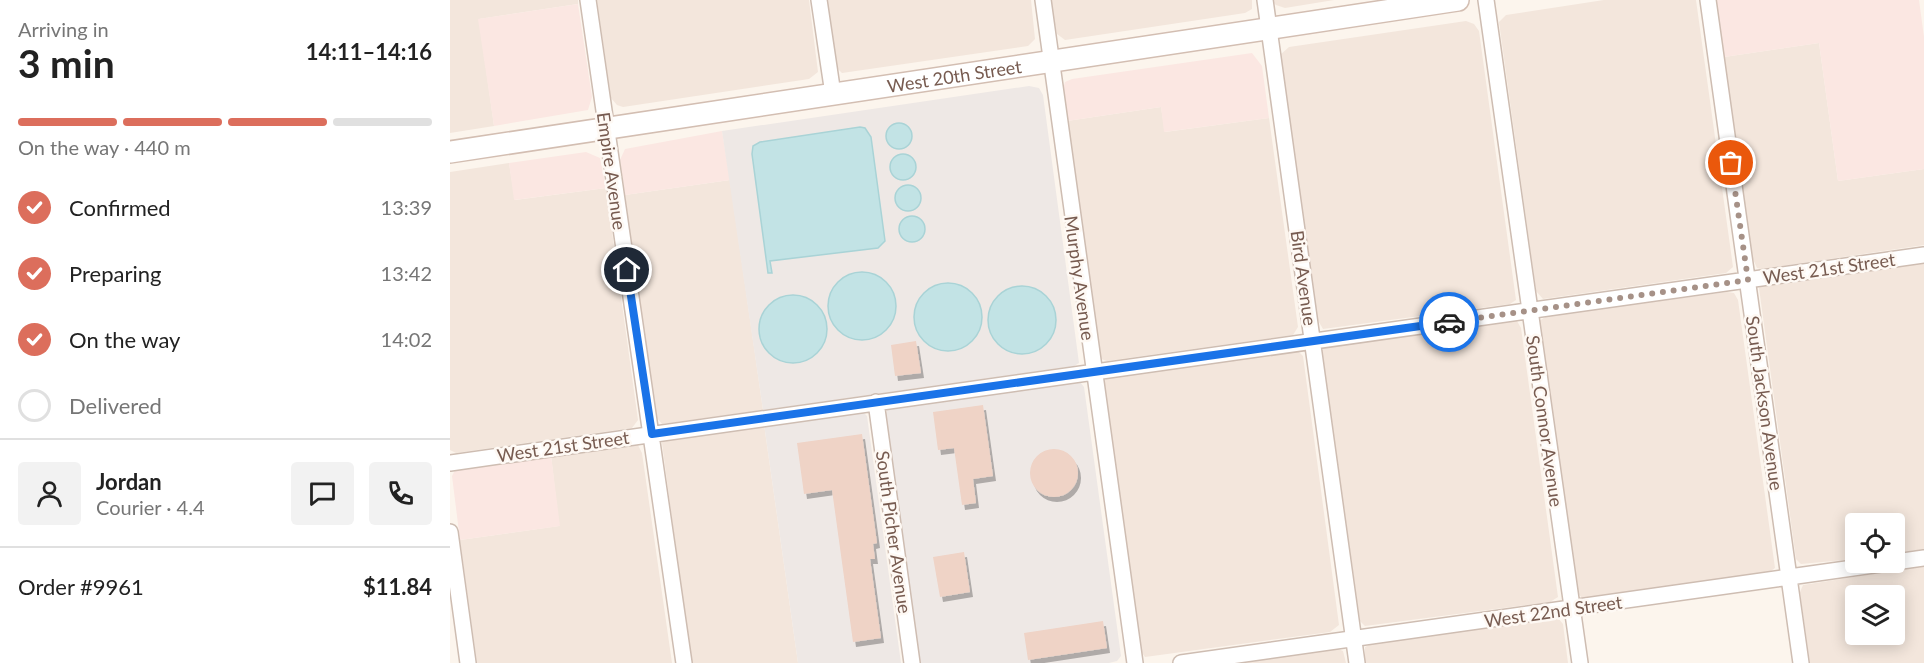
<!DOCTYPE html>
<html lang="en">
<head>
<meta charset="utf-8">
<style>
  :root { --surface:#fff; --page:#f2f2f2; --text:#222; --muted:#767676; --line:#e0e0e0; --accent:#dc6e5c }
  body { margin:0; font-family:Lato,sans-serif; background:var(--page); color:var(--text); height:100vh; display:flex; flex-direction:column; font-size:22px; white-space:nowrap }
  * { box-sizing:border-box; margin:0 }
  p { font-size:20px; color:var(--muted) }
  .icon { flex:none; width:33px; height:33px; fill:none; stroke:currentColor; stroke-width:2; stroke-linecap:round; stroke-linejoin:round }
  .map { position:relative; flex:1; overflow:hidden }
  .details { display:flex; flex-direction:column; background:var(--surface); width:450px }
  .details>* { flex:none }
  .tools { position:absolute; left:1395px; top:513px; display:grid; gap:12px }
  .tools a { display:grid; place-items:center; width:60px; height:60px; border-radius:6px; background:var(--surface); box-shadow:0 3px 15px #0003; font-size:30px }
  .pin { position:absolute; display:grid; place-items:center; width:51px; height:51px; color:#fff; margin:-26px; border:3px solid #fff; border-radius:50%; box-shadow:0 2px 6px #0007 }
  .courier { position:absolute; display:grid; place-items:center; width:60px; height:60px; margin:-30px; border:4px solid #1a73e8; border-radius:50%; background:#fff; color:#222; box-shadow:0 2px 8px #0007 }
  .head em { font-style:normal; font-weight:700 }
  .head div { display:flex; flex-direction:column-reverse }
  .head { display:flex; align-items:center; justify-content:space-between; height:102px; padding:0 18px }
  h1 { font-size:39px; font-weight:700; line-height:45px }
  .bar { display:grid; grid-template-columns:repeat(4,1fr); gap:9px 6px; align-content:center; height:72px; padding:0 18px }
  .bar i { height:8px; border-radius:4px; background:var(--line) }
  .bar .selected { background:var(--accent) }
  .bar p { grid-column:span 4 }
  .line { display:flex; align-items:center; gap:15px; padding:0 18px; border-top:2px solid var(--line) }
  .line div { flex:1 }
  .round { display:grid; place-items:center; flex:none; width:63px; height:63px; border-radius:6px; background:var(--page) }
  ol { padding:0 18px; list-style:none }
  li { display:flex; align-items:center; gap:18px; height:66px }
  li p { margin-inline-start:auto }
  li .icon { padding:6px; border-radius:50%; background:var(--accent); color:#fff; stroke-width:4 }
  li:last-child { color:var(--muted) }
  li i { width:33px; height:33px; border:3px solid var(--line); border-radius:50% }
  main { display:flex; flex:1; min-height:0 }
  .map>svg:first-child { display:block }
</style>
</head>
<body>
<main>
<section class="details">
<div class="head"><div><h1>3 min</h1><p>Arriving in</p></div><em>14:11–14:16</em></div>
<div class="bar"><i class="selected"></i><i class="selected"></i><i class="selected"></i><i></i><p>On the way · 440 m</p></div>
<ol>
<li><svg class="icon" aria-label="check" viewBox="0 0 24 24"><path d="M5 12l5 5 9-10"/></svg>Confirmed<p>13:39</p></li>
<li><svg class="icon" aria-label="check" viewBox="0 0 24 24"><path d="M5 12l5 5 9-10"/></svg>Preparing<p>13:42</p></li>
<li><svg class="icon" aria-label="check" viewBox="0 0 24 24"><path d="M5 12l5 5 9-10"/></svg>On the way<p>14:02</p></li>
<li><i></i>Delivered</li>
</ol>
<div class="line" style="height:108px"><a class="round"><svg class="icon" aria-label="person" viewBox="0 0 24 24"><circle cx="12" cy="8" r="4"/><path d="M4 21q1-7 8-7t8 7"/></svg></a><div><b>Jordan</b><p>Courier · 4.4</p></div><a class="round"><svg class="icon" aria-label="chat" viewBox="0 0 24 24"><path d="M4 5h16v11H9l-5 4z"/></svg></a><a class="round"><svg class="icon" aria-label="phone" viewBox="0 0 24 24"><path d="M5 4h4l2 5-3 2q2 4 5 5l2-3 5 2v4C11 20 4 13 5 4z"/></svg></a></div>
<div class="line" style="height:78px"><div>Order #9961</div><b>$11.84</b></div>
</section>
<div class="map">
<svg width="1474" height="663" viewBox="0 0 1474 663">
  <defs>
    <filter id="shadow"><feDropShadow dx="3" dy="5" stdDeviation="0" flood-color="#0004"/></filter>
  </defs>
  <rect width="100%" height="100%" fill="#fcf5ed"/>
  <path fill="#f3e6dc" fill-rule="evenodd" d="M0 0H128V4L29 19 44 126 0 133Z
    M147 0H359L368 72 359 79 173 107 167 105 161 98Z
    M377 0H581L585 39 578 46 392 73 386 67Z
    M600 0H802V9L795 13 615 40 607 34Z
    M821 0H884L835 8 826 5Z
    M1154 0H1246L1283 267 1276 273 1093 299 1086 291 1049 22 1056 15Z
    M1016 21 1024 24 1029 31 1066 300 1060 304 873 329 866 317 830 55 839 47Z
    M1369 43 1388 181 1474 169V245L1311 269 1307 268 1303 259 1274 57Z
    M711 107 715 132 819 118 848 327 843 335 657 361 651 359 617 121Z
    M59 163 65 200 156 188 188 420 182 428 6 453 0 450V172Z
    M280 180 313 410 212 424 206 417 175 195Z
    M1474 262V549L1445 553 1444 524H1406L1405 559 1351 564 1346 559 1309 288 1312 285Z
    M1277 292 1284 293 1288 300 1325 568 1317 574 1132 598 1127 592 1089 321 1097 316Z
    M1060 321H1067L1071 328 1108 597 1100 602 915 626 910 621 872 350 876 346Z
    M847 350 853 356 889 625 880 632 695 657 690 650 654 381 660 376Z
    M314 424 348 663H241L212 443 214 440Z
    M187 443 192 453 222 663H27L10 540 109 526 101 455Z
    M1474 566V663H1360L1350 592 1353 585ZM1406 596H1444V634H1406Z
    M1104 617 1108 618 1113 624 1118 663H915V647L921 644Z
    M886 648 893 651 896 663H779Z"/>
  <path fill="#fbe7e2" d="M1266 0H1469L1474 37V169L1388 181 1369 43 1274 57Z
    M128 4 142 97 138 110 44 126 28 19Z
    M802 53 812 66 819 118 714 132 711 107 617 121 613 89 615 82 622 79Z
    M272 131 280 180 175 195 170 160 175 149Z
    M136 152 150 158 156 188 64 200 59 163Z
    M101 455 110 526 10 540 2 476 5 470Z"/>
  <path fill="#eee8e5" d="M579 86 589 88 593 95 629 363 624 366 313 410 272 131Z
    M630 382 634 387 671 656 667 661 659 663H470L435 418 437 410Z
    M412 411 417 416 451 663H348L314 424Z"/>
  <path fill="#c2e3e5" stroke="#a9d3d6" stroke-width="1.5" d="M436 136a13 13 0 1 1 26 0a13 13 0 1 1-26 0Z
    M410 127 415 128 421 137 435 241 428 248 320 261 322 273H318L302 154 303 146 310 142Z
    M440 167a13 13 0 1 1 26 0a13 13 0 1 1-26 0Z
    M445 198a13 13 0 1 1 26 0a13 13 0 1 1-26 0Z
    M449 229a13 13 0 1 1 26 0a13 13 0 1 1-26 0Z
    M378 306a34 34 0 1 1 68 0a34 34 0 1 1-68 0Z
    M464 317a34 34 0 1 1 68 0a34 34 0 1 1-68 0Z
    M538 320a34 34 0 1 1 68 0a34 34 0 1 1-68 0Z
    M309 329a34 34 0 1 1 68 0a34 34 0 1 1-68 0Z"/>
  <path fill="#efd3c6" filter="url(#shadow)" d="M466 341 471 373 445 376 441 345Z
    M533 405 543 476 523 479 526 503 512 505 504 448 488 450 483 412Z
    M412 434 427 543 423 544 425 559H420L431 638 403 642 382 490 354 494 347 443Z
    M580 473a24 24 0 1 1 48 0a24 24 0 1 1-48 0Z
    M514 552 520 592 490 597 483 557Z
    M653 621 657 648 578 660 574 633Z"/>
  <g fill="none" stroke-linecap="round" stroke-linejoin="round">
    <defs>
      <path id="minor" d="M138 0 234 663
        M369 0 383 94
        M593 0 685 663
        M815 0 907 663
        M1036 0 1130 663
        M1258 0 1351 663
        M426 402 462 663
        M0 463 1474 255
        M0 532 18 663
        M731 663 1474 558"/>
      <g id="secondary">
        <path id="s1" d="M0 152 1008 0"/>
      </g>
    </defs>
    <use href="#minor" stroke="#cebdb2" stroke-width="18"/>
    <use href="#secondary" stroke="#d3beb2" stroke-width="24"/>
    <use href="#minor" stroke="#fff" stroke-width="15"/>
    <use href="#secondary" stroke="#fff" stroke-width="21"/>
  </g>
  <g fill="none" stroke-linecap="round" stroke-linejoin="round">
    <path stroke="#a69187" stroke-width="6" stroke-dasharray="0 10.8" d="M999 322 1298 280 1281 163"/>
    <path stroke="#1a73e8" stroke-width="8" d="M177 270 202 434 999 322"/>
  </g>
  <g text-anchor="middle" dominant-baseline="central" stroke-width="5" stroke-linejoin="round" paint-order="stroke">
    <g font-size="18" fill="#775b50" stroke="#fef9f4">
      <text stroke="none"><textPath href="#s1" startOffset="510">West 20th Street</textPath></text>
      <text transform="translate(162 171) rotate(82)">Empire Avenue</text>
      <text transform="translate(1379 268) rotate(-8)">West 21st Street</text>
      <text transform="translate(630 278) rotate(82)">Murphy Avenue</text>
      <text transform="translate(854 278) rotate(82)">Bird Avenue</text>
      <text transform="translate(1315 403) rotate(82)">South Jackson Avenue</text>
      <text transform="translate(1095 421) rotate(82)">South Connor Avenue</text>
      <text transform="translate(113 446) rotate(-8)">West 21st Street</text>
      <text transform="translate(444 532) rotate(82)">South Picher Avenue</text>
      <text transform="translate(1103 611) rotate(-8)">West 22nd Street</text>
    </g>
  </g>
</svg>
<div class="tools">
<a><svg class="icon" aria-label="locate" viewBox="0 0 24 24"><circle cx="12" cy="12" r="6"/><path d="M12 2v4M12 18v4M2 12h4M18 12h4"/></svg></a>
<a><svg class="icon" aria-label="layers" viewBox="0 0 24 24"><path d="M12 4l9 5-9 5-9-5zM3 14l9 5 9-5"/></svg></a>
</div>
<div class="pin" style="left:1281px;top:163px;background:#ea580c"><svg class="icon" aria-label="bag" viewBox="0 0 24 24"><path d="M5 8h14l-1 12H6zM9 8a3 3 0 0 1 6 0"/></svg></div>
<div class="pin" style="left:177px;top:270px;background:#1f2937"><svg class="icon" aria-label="home" viewBox="0 0 24 24"><path d="M3 11l9-7 9 7M6 9v11h12V9"/></svg></div>
<div class="courier" style="left:999px;top:322px"><svg class="icon" aria-label="car" viewBox="0 0 24 24"><path d="M5 17H2v-5l4-1 3-4h7l3 4 3 1v5h-3M9 17h6M6 11h13"/><circle cx="7" cy="17" r="2"/><circle cx="17" cy="17" r="2"/></svg></div>
</div>
</main>
</body>
</html>
